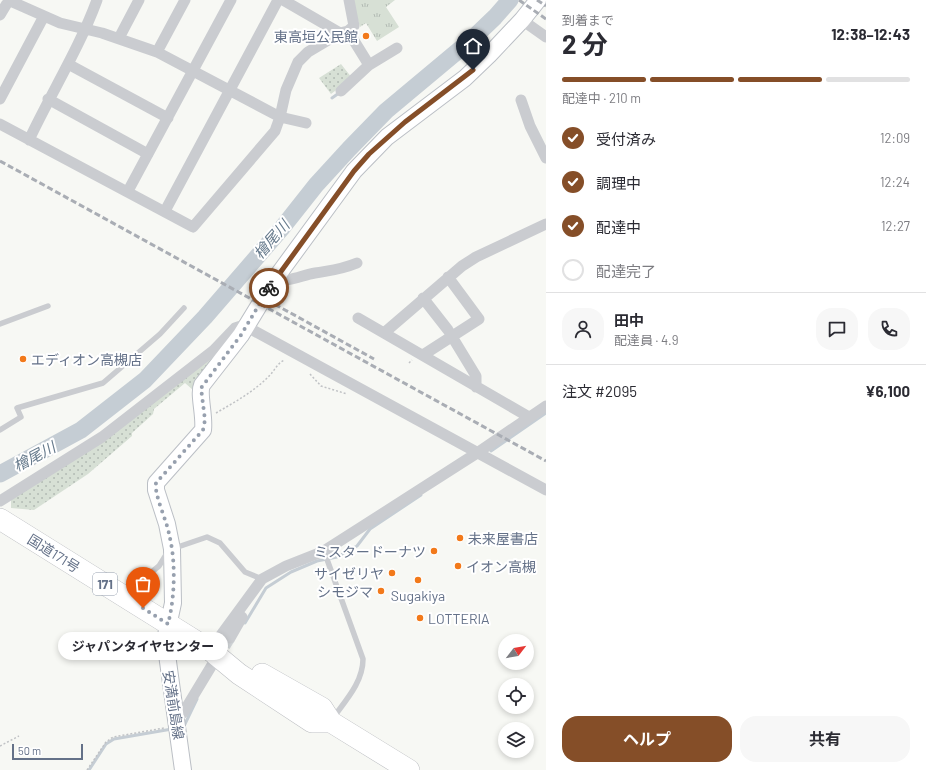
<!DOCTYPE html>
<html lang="ja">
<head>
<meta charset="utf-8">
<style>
  :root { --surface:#fff; --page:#f7f7f7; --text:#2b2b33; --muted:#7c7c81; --line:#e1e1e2; --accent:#854e28 }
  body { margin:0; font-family:Barlow,"Noto Sans JP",sans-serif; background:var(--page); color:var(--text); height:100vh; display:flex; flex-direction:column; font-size:15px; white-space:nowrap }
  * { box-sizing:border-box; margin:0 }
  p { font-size:13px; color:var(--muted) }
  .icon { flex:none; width:22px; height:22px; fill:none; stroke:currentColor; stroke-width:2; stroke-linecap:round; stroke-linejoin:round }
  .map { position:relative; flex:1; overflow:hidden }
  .sheet { display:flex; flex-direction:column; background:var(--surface); width:380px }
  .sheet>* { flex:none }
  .needle { width:26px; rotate:59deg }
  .tools { position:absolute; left:498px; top:634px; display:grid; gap:8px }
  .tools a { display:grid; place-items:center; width:36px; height:36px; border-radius:50%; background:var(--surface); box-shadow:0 2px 6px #0003; font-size:20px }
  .scale { position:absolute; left:12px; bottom:10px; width:71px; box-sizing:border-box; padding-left:4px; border:2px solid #647188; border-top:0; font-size:11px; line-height:14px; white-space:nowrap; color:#647188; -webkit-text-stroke:3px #fff; paint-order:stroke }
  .pin { position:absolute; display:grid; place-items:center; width:34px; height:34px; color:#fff; margin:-41px -17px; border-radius:50% 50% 50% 0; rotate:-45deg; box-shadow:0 0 4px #0007 }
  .pin .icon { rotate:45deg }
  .courier { position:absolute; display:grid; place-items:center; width:40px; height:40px; margin:-20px; border:3px solid #854e28; border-radius:50%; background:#fff; color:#222; box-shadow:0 1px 5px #0007 }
  .bubble { position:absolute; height:28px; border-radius:14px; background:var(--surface); box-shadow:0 2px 6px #0003; font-size:13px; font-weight:700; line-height:28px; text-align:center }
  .overview em { font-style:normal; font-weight:700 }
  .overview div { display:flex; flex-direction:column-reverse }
  .overview { display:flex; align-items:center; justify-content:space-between; height:68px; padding:0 16px }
  h1 { font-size:26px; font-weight:700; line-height:30px }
  .bar { display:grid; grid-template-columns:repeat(4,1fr); gap:6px 4px; align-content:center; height:48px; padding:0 16px }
  .bar i { height:5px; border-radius:3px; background:var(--line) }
  .bar .current { background:var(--accent) }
  .bar p { grid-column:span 4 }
  .line { display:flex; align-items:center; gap:10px; padding:0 16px; border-top:1px solid var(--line) }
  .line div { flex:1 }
  .round { display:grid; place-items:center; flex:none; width:42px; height:42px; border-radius:16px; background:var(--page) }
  ol { padding:0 16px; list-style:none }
  li { display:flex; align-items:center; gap:12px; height:44px }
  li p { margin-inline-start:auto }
  li .icon { padding:4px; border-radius:50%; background:var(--accent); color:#fff; stroke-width:4 }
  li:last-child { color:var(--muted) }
  li i { width:22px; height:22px; border:2px solid var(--line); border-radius:50% }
  .button { display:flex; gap:8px; margin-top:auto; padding:8px 16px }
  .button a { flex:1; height:46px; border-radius:16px; background:var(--accent); color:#fff; font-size:16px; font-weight:700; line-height:46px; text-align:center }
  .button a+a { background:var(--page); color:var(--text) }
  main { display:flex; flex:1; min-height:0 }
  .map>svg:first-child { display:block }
</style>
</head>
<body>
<main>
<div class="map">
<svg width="546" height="770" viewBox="0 0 546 770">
  <defs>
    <pattern id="grass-dots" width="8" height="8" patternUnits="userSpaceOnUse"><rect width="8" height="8" fill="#d7e0d5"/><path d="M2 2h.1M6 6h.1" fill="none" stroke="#b2bab3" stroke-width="1.8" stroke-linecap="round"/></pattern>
    <pattern id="park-tufts" width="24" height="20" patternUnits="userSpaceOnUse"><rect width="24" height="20" fill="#d7e0d5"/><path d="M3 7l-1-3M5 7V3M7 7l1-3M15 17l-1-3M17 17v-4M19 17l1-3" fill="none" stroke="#b2bab3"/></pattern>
  </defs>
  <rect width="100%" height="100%" fill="#f7f8f4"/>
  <path fill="url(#grass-dots)" d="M341 64 352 78 331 94 319 78Z
    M220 350 193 390 185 383 154 409 153 414 132 433V436L88 474 34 510 11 508V497Z"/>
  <path fill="url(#park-tufts)" d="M352 0H395L386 7 399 27 377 41 366 23 360 27Z"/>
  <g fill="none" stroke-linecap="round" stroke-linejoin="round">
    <path stroke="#c5cdd4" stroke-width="3" d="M332 98 339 93
      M491 451 546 413
      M245 623 266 588 291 572 317 561 337 557 357 546 370 529 421 495
      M184 726 197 699
      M89 770 106 744 114 739 172 729"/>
    <path stroke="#c5cdd4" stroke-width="17" d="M0 474 81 430 145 380 205 317 282 228 316 185 349 149 386 111 471 40 495 17 510 0"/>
    <path stroke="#d2d6d9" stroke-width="11" stroke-dasharray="11 5.5" stroke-linecap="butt" d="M216 660 230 638"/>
    <defs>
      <path id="secondary" d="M183 770 165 640 173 603 172 549 167 524 156 490V483L203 430C205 416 198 394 202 385L241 335 275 279 354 171 387 137 465 78 489 55 522 20 538 0"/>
      <path id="highway" d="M0 519 210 650 239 674 312 722H331
        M262 674 322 708 331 722 409 770"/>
    </defs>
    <use href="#secondary" stroke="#bbbfc5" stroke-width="18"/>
    <use href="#highway" stroke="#bbbdc1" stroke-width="22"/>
    <path stroke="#c0c2c5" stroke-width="1.5" stroke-dasharray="2 2" stroke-linecap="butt" d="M409 363 412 360
      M310 374 321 386 347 394
      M216 413C235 402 255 391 270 375 275 370 278 362 285 360
      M0 746 19 736
      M87 770 106 742 113 737 164 728"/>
    <path stroke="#caccd0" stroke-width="5.5" d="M0 324 48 306
      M0 430 21 417 17 408 103 383 160 334 184 308
      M324 551 363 659C363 682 346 700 333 718
      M148 575 159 566 169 550 207 537 220 543 245 572 262 579"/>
    <path stroke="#caccd0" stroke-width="11" d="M8 0 60 23 102 33 157 52 280 117 286 90 298 62 308 52 340 33
      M283 0 340 33 348 31 369 65 397 48
      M0 15 9 0
      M522 20 546 37
      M348 31 354 26 349 0
      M119 38 139 0
      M157 52 185 0
      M68 64 168 118
      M341 91 369 65
      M0 99 44 16
      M48 99 148 154
      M521 100 530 126 546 158
      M0 124 193 227 275 131 280 117 306 123
      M29 140C51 93 79 49 97 0
      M128 191 231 0
      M165 211 278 0
      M275 279C288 283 302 275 315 273 332 270 340 270 357 263
      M423 298 448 330 476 376V387
      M358 318 529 417
      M384 333 462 266 476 257 546 224
      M423 355 479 319 448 277
      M0 501 102 437 214 350 235 328 241 326 247 327 546 490
      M230 638 242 617
      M210 650 262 579 286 566 324 551 477 453 546 406
      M176 717 183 713 212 665"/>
    <use href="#secondary" stroke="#fff" stroke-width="16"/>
    <use href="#highway" stroke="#fff" stroke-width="21"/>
    <path stroke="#a9adb4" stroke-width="3" stroke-dasharray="6 3" stroke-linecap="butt" d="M519 0 546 19
      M537 0 546 6
      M0 161 546 461
      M267 300 374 359"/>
  </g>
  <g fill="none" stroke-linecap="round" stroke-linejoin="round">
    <path stroke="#97a0ae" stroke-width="4" stroke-dasharray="0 7.2" d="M143 608 168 624C175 597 176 561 169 534 167 521 154 495 156 483L203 430 205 420 201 388 241 335 269 288"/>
    <path stroke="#854e28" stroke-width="5" d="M269 288 354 171 369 154 405 122 473 70"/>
  </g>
  <g fill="#f2791a" stroke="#fff" stroke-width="1.5">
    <circle cx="366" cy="36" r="4"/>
    <circle cx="23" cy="359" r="4"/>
    <circle cx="460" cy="538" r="4"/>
    <circle cx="434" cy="551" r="4"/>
    <circle cx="458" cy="566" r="4"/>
    <circle cx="392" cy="573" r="4"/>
    <circle cx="418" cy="580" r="4"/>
    <circle cx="381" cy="591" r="4"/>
    <circle cx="420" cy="618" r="4"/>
  </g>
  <g text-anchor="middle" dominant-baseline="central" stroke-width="4" stroke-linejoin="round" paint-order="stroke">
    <rect fill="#fff" stroke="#929cac" stroke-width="1" x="93" y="573" width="24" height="22" rx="3"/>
    <g font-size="13" font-weight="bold" fill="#647188">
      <text x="105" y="584">171</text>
    </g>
    <g font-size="14" fill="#647188" stroke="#fff" text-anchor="end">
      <text x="358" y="36">東高垣公民館</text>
      <text x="31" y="359" text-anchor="start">エディオン高槻店</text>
      <text x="468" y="538" text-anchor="start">未来屋書店</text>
      <text x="426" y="551">ミスタードーナツ</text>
      <text x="466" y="566" text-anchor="start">イオン高槻</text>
      <text x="384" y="573">サイゼリヤ</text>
      <text x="373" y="591">シモジマ</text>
      <text x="418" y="595" text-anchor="middle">Sugakiya</text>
      <text x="428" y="618" text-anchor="start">LOTTERIA</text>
    </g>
    <g font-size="14" fill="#647188" stroke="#fff">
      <text transform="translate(54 553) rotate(32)">国道171号</text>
      <text transform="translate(174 705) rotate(81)">安満前島線</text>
    </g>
    <g font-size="15" font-style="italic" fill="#65798b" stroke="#fff">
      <text transform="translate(271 239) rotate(-49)">檜尾川</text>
      <text transform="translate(34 456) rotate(-28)">檜尾川</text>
    </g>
  </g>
</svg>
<div class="tools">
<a><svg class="needle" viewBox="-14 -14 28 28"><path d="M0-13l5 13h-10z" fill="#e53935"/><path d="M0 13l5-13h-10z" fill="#7c7c81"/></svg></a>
<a><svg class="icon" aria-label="locate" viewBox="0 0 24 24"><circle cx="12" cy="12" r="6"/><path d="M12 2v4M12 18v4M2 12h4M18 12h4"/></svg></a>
<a><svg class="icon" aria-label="layers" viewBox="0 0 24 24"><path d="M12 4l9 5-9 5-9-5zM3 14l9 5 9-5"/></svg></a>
</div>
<div class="scale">50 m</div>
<div class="pin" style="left:143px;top:608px;background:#ea580c"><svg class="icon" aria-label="bag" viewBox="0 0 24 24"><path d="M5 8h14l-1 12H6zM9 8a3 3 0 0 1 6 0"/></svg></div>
<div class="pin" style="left:473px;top:70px;background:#1f2937"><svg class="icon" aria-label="home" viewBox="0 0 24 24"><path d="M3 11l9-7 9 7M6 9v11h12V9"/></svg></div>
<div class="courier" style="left:269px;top:288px"><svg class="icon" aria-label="bike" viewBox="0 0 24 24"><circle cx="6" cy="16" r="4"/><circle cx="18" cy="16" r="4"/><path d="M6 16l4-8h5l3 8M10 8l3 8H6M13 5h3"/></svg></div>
<div class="bubble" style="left:58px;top:632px;width:170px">ジャパンタイヤセンター</div>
</div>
<section class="sheet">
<div class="overview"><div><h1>2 分</h1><p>到着まで</p></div><em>12:38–12:43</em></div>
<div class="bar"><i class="current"></i><i class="current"></i><i class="current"></i><i></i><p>配達中 · 210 m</p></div>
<ol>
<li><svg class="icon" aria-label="check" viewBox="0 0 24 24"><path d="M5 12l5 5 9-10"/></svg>受付済み<p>12:09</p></li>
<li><svg class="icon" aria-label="check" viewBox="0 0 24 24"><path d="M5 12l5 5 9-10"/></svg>調理中<p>12:24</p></li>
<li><svg class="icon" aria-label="check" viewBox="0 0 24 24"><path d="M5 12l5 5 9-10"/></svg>配達中<p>12:27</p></li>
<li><i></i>配達完了</li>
</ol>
<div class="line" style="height:72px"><a class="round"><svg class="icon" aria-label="person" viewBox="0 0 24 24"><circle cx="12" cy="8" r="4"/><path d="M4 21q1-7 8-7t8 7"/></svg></a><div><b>田中</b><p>配達員 · 4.9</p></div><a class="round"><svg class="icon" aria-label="chat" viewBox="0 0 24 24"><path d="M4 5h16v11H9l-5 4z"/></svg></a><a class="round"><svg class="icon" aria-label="phone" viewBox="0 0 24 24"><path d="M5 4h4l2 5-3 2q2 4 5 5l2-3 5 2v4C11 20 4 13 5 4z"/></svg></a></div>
<div class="line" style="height:52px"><div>注文 #2095</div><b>¥6,100</b></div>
<div class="button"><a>ヘルプ</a><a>共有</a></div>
</section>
</main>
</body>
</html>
